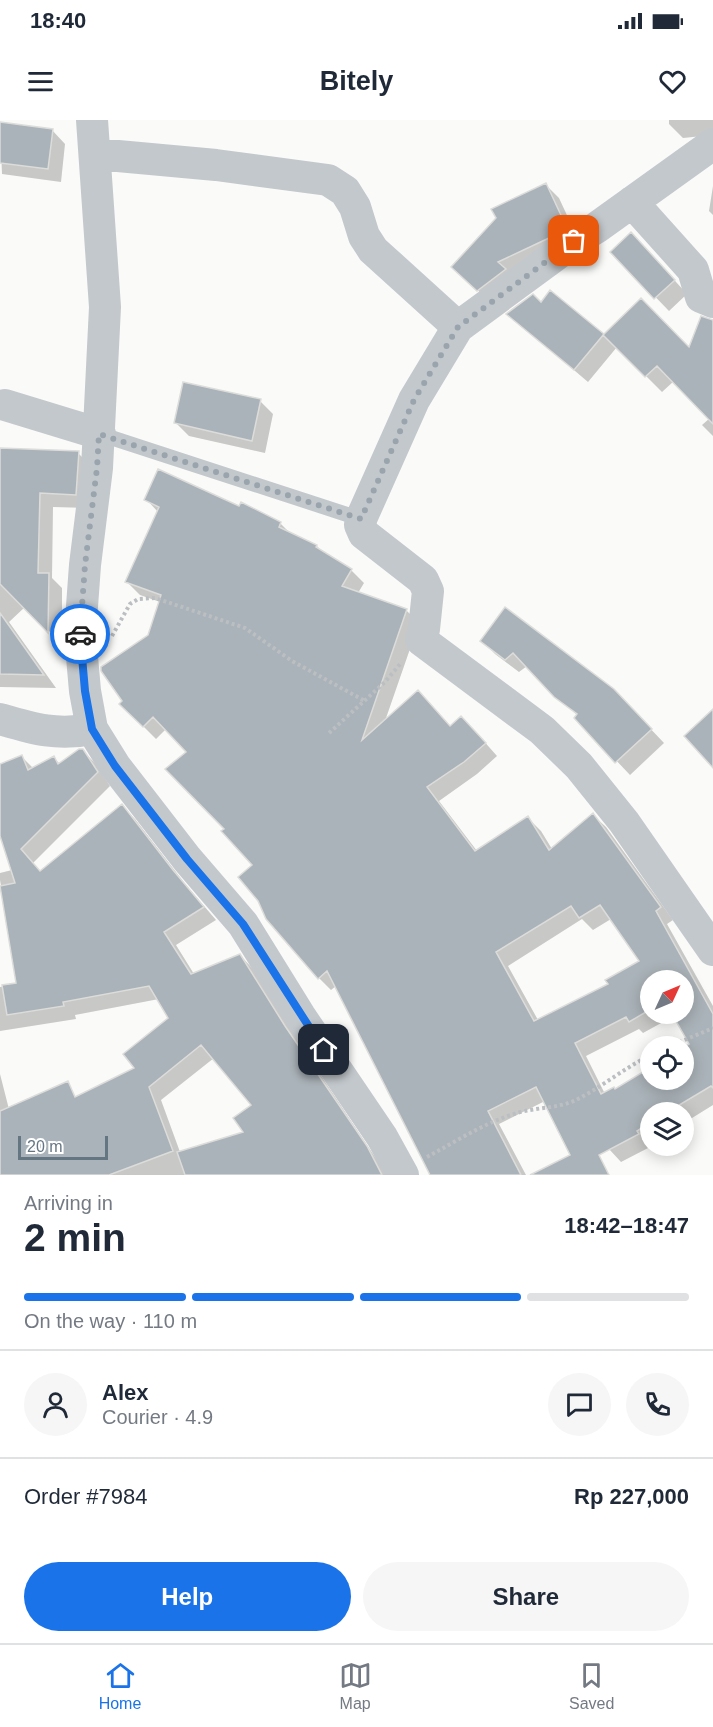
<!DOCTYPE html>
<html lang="en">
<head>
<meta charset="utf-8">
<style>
  :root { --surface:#fff; --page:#f6f6f7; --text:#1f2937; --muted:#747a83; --line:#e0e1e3; --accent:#1a73e8 }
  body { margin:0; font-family:Helvetica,sans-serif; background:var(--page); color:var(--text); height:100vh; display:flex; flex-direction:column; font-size:22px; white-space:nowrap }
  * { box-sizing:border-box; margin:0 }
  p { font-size:20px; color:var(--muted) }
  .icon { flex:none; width:33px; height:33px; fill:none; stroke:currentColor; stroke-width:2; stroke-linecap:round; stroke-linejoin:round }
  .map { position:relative; height:1055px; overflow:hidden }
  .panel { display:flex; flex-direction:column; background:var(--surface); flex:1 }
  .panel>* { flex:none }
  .needle { width:39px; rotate:46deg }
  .buttons { position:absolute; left:640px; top:850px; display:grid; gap:12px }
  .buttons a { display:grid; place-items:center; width:54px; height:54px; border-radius:50%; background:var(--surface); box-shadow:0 3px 15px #0003; font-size:30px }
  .scale { position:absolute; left:18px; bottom:15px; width:90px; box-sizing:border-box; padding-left:6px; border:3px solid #657683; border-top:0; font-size:16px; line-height:21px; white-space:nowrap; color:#657683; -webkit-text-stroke:4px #fff; paint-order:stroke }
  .pin { position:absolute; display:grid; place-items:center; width:51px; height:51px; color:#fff; margin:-26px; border-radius:12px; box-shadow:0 3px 9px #0006 }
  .courier { position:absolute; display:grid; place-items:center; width:60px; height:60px; margin:-30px; border:4px solid #1a73e8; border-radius:50%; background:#fff; color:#222; box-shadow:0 2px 8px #0007 }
  .summary em { font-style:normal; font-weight:700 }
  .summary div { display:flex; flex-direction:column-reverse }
  .summary { display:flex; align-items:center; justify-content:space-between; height:102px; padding:0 24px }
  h1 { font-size:39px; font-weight:700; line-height:45px }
  .bar { display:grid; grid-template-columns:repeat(4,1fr); gap:9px 6px; align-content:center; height:72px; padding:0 24px }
  .bar i { height:8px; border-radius:4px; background:var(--line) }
  .bar .selected { background:var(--accent) }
  .bar p { grid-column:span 4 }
  .line { display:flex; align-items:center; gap:15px; padding:0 24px; border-top:2px solid var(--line) }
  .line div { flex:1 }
  .round { display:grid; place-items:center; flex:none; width:63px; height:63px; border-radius:32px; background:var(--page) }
  .button { display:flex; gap:12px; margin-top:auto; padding:12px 24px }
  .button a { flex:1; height:69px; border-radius:36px; background:var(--accent); color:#fff; font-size:24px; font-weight:700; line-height:69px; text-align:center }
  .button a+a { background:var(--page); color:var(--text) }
  .status { display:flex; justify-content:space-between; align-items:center; height:42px; padding:0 30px; background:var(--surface); direction:ltr }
  .status svg { height:16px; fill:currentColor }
  header { display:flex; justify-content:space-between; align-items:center; height:78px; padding:0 24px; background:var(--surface); font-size:27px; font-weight:700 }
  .menu { display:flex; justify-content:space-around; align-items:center; height:84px; border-top:2px solid var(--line); background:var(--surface); font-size:16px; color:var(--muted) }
  .menu a { display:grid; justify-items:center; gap:3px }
  .menu .selected { color:var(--accent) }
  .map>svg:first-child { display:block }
</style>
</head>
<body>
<div class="status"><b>18:40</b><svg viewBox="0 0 49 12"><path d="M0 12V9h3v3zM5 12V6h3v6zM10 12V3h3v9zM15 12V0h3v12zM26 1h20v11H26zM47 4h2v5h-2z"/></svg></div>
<header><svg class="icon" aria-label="menu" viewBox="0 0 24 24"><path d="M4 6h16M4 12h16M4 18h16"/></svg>Bitely<svg class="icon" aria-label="heart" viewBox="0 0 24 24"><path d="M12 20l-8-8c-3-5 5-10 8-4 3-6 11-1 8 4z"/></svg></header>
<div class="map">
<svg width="713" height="1055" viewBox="0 0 713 1055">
  <rect width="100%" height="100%" fill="#fafaf8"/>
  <path fill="#0003" fill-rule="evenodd" d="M669 0H713V15L683 18 669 4Z
    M0 4 52 10 65 24 61 62 2 54Z
    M546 65 559 78 578 119 491 183 467 160Z
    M713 66V95L709 91Z
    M644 127 687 174 669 191 612 132Z
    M551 172 604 216 641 180 689 229 713 201V316L702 305 710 298 674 261 662 272 617 227 588 262 508 194 541 184Z
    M260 281 273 294 265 333 189 316 176 303Z
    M0 330 78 333 92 347 89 388 53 387 52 458 62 468V524L25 487 9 502 56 568 0 567Z
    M146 379 240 388 280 403 291 414 317 426 323 433 351 450 364 463 358 473 406 490 419 503 385 601 418 572 451 608 474 610 497 636 477 654 439 681 477 731 528 698 541 711 552 729 593 695 606 707 673 800 667 804 713 886V985L684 1003V993H651V1023L649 1024 650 1027 621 1042 609 1029 545 981 499 1004 526 1055H431L336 866 331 870 319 858 255 745 226 709 188 632 166 609 156 619 121 584 149 516 160 482 140 475 127 462 158 392ZM582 799 593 810 611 799 641 842 610 865 538 900 508 846ZM651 861H684V894H651ZM674 896 691 925 684 929V960H651V949L615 971 605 974 586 936 639 909 643 913Z
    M505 489 627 584 664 623 630 655 576 598 578 596 527 546 519 552 495 534 482 520Z
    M82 630 96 644 110 666 33 743 41 753 122 686 135 699 186 765 216 800 176 825 194 854 240 835 253 849 298 921 387 1055H0V1039L136 949 170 898 159 879 75 895 76 899 0 911V867L18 864 0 760V753L12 750 0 711V646L22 637 34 649 54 638 60 644ZM214 938 253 985 246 1013 180 1032 161 980Z
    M0 954 13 1005 0 1008Z"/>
  <path fill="#aab3b9" stroke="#dcdcda" stroke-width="1.5" fill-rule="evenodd" d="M0 2 53 9 48 49 0 43Z
    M546 63 566 106 549 118 498 142 506 149 477 171 451 147 496 98 491 89Z
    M631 112 675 160 654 179 610 132Z
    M550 170 604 214 574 250 506 194 533 174 541 182Z
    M641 178 689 227 701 196 713 200V304L657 246 645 257 603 215Z
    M183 262 261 279 252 321 174 303Z
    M0 328 79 331 76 375 40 373 38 453H49L48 513 0 464Z
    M158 349 239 386 241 382 281 402 279 407 317 425 316 427 352 449 342 466 407 489 362 620 418 570 450 606 461 596 486 623 464 642 427 667 475 731 528 696 549 730 593 693 661 787 656 791 713 894V968L711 966 666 993H651V1002L637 1011 639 1014 599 1035 609 1055H530L570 1035 536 967 488 991 521 1055H430L327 851 318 859 266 799 258 781 238 757 252 745 221 711 224 709 165 649 186 632 153 597 143 607 119 584 122 581 101 551V547L148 515 161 475 125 462 159 387 144 380ZM600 785 639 841 605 860 608 864 534 901 496 832 571 786 579 798ZM651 861H684V894H672L689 924 684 927V960H651V947L615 969 614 967 601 974 575 923 626 897 629 902 651 889Z
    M505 487 614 569 652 609 615 643 574 598 577 594 554 577 513 533 505 540 480 521Z
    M0 493 44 555 0 554Z
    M713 589V648L684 616Z
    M79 629H83L98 652 21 729 40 751 122 684 173 750 204 787 164 812 191 854 240 834 285 906 367 1026 382 1055H185L177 1032 243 1012 233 998 251 985 201 925 149 967 173 1031 109 1055H0V991L68 961 75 977 134 948 123 934 168 898 149 866 63 882 64 886 7 895 2 865 16 863 0 766 15 763 0 716V644L22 635 28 650 54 636 58 644Z"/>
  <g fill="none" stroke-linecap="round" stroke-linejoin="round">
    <path stroke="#bbbfc2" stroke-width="4" stroke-dasharray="3 3" stroke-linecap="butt" d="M112 516 130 484 138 479 155 478 245 508 292 541 365 581
      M329 613 385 562 401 543
      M668 927 713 908
      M427 1037C455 1022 484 1003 514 994 534 987 557 989 576 980 602 967 624 948 651 935"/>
    <path stroke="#c3c8cc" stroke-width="15" d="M100 314 361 399"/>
    <path stroke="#c3c8cc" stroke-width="32" d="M92 0 105 187 97 348 85 445 80 514 85 571 92 609 115 646 187 739 243 804 300 896 382 1017 403 1055
      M713 24 596 108 575 121 458 207 414 280 361 399 360 405 364 414 423 460 428 471 424 509 421 520 542 610 579 646 624 702 713 830
      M96 34 216 45 328 60 345 71 355 87 364 116 373 130 458 207
      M632 82 693 150 701 177 713 182
      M5 285 100 314
      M0 599C34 609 57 616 92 609"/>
  </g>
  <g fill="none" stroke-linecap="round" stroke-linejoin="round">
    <path stroke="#99a4ac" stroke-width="6" stroke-dasharray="0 10.8" d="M80 514 85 445 97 348 99 314 361 399 414 280 458 207 574 121"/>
    <path stroke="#1a73e8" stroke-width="8" d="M80 514 85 571 92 609 115 646 187 739 243 804 324 930"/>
  </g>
</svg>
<div class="buttons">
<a><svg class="needle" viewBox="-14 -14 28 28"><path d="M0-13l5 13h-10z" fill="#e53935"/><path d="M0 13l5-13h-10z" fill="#747a83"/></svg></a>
<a><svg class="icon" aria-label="locate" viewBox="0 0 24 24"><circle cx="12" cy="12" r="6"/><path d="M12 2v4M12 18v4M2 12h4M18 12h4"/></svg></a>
<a><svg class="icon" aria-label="layers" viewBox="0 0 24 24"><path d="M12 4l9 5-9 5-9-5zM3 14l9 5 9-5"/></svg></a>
</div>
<div class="scale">20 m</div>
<div class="pin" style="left:574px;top:121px;background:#ea580c"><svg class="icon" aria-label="bag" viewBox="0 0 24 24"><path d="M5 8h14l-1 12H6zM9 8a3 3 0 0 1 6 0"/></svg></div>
<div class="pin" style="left:324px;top:930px;background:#1f2937"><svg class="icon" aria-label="home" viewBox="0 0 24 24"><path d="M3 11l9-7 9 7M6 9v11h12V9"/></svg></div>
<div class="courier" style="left:80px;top:514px"><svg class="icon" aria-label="car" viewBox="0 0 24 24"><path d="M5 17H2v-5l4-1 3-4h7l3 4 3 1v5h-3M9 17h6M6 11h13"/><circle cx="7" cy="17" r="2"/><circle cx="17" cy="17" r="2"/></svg></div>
</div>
<section class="panel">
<div class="summary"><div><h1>2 min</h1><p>Arriving in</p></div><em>18:42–18:47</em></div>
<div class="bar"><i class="selected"></i><i class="selected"></i><i class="selected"></i><i></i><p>On the way · 110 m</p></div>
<div class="line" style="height:108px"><a class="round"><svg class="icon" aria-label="person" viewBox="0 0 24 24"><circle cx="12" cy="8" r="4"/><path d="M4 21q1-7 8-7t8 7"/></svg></a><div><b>Alex</b><p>Courier · 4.9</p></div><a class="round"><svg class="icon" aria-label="chat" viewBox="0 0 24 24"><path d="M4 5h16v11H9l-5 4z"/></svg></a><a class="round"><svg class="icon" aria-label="phone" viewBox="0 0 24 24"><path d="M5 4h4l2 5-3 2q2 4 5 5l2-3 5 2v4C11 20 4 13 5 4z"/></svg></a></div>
<div class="line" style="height:78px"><div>Order #7984</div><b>Rp 227,000</b></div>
<div class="button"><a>Help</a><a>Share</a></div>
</section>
<nav class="menu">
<a class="selected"><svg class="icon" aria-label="home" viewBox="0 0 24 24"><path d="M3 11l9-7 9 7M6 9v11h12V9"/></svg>Home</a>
<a><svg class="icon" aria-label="map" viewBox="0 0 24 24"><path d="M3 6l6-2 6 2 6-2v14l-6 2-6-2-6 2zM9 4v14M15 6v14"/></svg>Map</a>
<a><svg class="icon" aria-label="saved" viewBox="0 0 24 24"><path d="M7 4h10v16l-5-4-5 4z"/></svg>Saved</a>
</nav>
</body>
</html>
